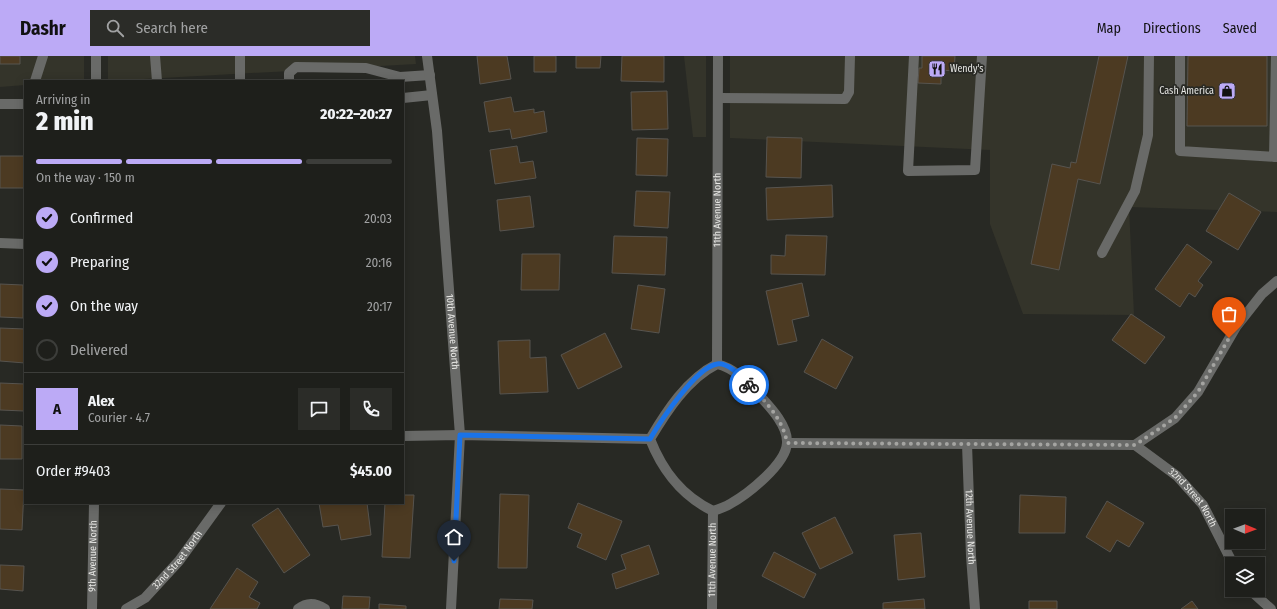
<!DOCTYPE html>
<html lang="en">
<head>
<meta charset="utf-8">
<style>
  :root { --surface:#1e1f1b; --page:#2b2c28; --text:#f1f3f6; --muted:#a1a2a3; --line:#3c3d3a; --accent:#bcaaf6 }
  body { margin:0; font-family:"Fira Sans Condensed",sans-serif; background:var(--page); color:var(--text); height:100vh; display:flex; flex-direction:column; font-size:15px; white-space:nowrap }
  * { box-sizing:border-box; margin:0 }
  p { font-size:13px; color:var(--muted) }
  .icon { flex:none; width:22px; height:22px; fill:none; stroke:currentColor; stroke-width:2; stroke-linecap:round; stroke-linejoin:round }
  .map { position:relative; flex:1; overflow:hidden }
  .side { position:absolute; left:24px; top:24px; width:380px; height:424px; display:flex; flex-direction:column; background:var(--surface); border-radius:0px; box-shadow:0 2px 10px #0003,0 0 0 1px var(--line) }
  .side>* { flex:none }
  .needle { width:26px; rotate:91deg }
  .tools { position:absolute; left:1225px; top:453px; display:grid; gap:8px }
  .tools a { display:grid; place-items:center; width:40px; height:40px; border-radius:0px; background:var(--surface); box-shadow:0 2px 10px #0003,0 0 0 1px var(--line); font-size:20px }
  .pin { position:absolute; display:grid; place-items:center; width:34px; height:34px; color:#fff; margin:-41px -17px; border-radius:50% 50% 50% 0; rotate:-45deg; box-shadow:0 0 4px #0007 }
  .pin .icon { rotate:45deg }
  .courier { position:absolute; display:grid; place-items:center; width:40px; height:40px; margin:-20px; border:3px solid #1a73e8; border-radius:50%; background:#fff; color:#222; box-shadow:0 1px 5px #0007 }
  .headline em { font-style:normal; font-weight:800 }
  .headline div { display:flex; flex-direction:column-reverse }
  .headline { display:flex; align-items:center; justify-content:space-between; height:68px; padding:0 12px }
  h1 { font-size:26px; font-weight:800; line-height:30px }
  .bar { display:grid; grid-template-columns:repeat(4,1fr); gap:6px 4px; align-content:center; height:48px; padding:0 12px }
  .bar i { height:5px; border-radius:3px; background:var(--line) }
  .bar .current { background:var(--accent) }
  .bar p { grid-column:span 4 }
  .line { display:flex; align-items:center; gap:10px; padding:0 12px; border-top:1px solid var(--line) }
  .line div { flex:1 }
  .round { display:grid; place-items:center; flex:none; width:42px; height:42px; border-radius:0px; background:var(--page) }
  ol { padding:0 12px; list-style:none }
  li { display:flex; align-items:center; gap:12px; height:44px }
  li p { margin-inline-start:auto }
  li .icon { padding:4px; border-radius:50%; background:var(--accent); color:#111; stroke-width:4 }
  li:last-child { color:var(--muted) }
  li i { width:22px; height:22px; border:2px solid var(--line); border-radius:50% }
  header { display:flex; align-items:center; gap:24px; box-sizing:border-box; height:56px; padding:0 20px; background:var(--accent); color:#111 }
  header strong { font-size:19px }
  nav { display:flex; gap:22px; margin-inline-start:auto; font-size:14px }
  .search { width:280px; height:36px; background:var(--page); display:flex; align-items:center; gap:10px; box-sizing:border-box; padding:0 14px; border-radius:0px; color:var(--muted); font-size:15px }
  .map>svg:first-child { display:block }
</style>
</head>
<body>
<header>
<strong>Dashr</strong>
<div class="search"><svg class="icon" aria-label="search" viewBox="0 0 24 24"><circle cx="10" cy="10" r="6"/><path d="M15 15l6 6"/></svg>Search here</div>
<nav><a>Map</a><a>Directions</a><a>Saved</a></nav>
</header>
<div class="map">
<svg width="1277" height="553" viewBox="0 0 1277 553">
  <rect width="100%" height="100%" fill="#282924"/>
  <path fill="#34342a" d="M0 0H84V25H25V29L0 31Z
    M108 0H415L416 8 108 25Z
    M684 0H706V81H693Z
    M730 0H1277V156L1129 151 1134 259 1023 258 990 168V94L730 82Z"/>
  <path fill="#4c3a22" stroke="#57544f" d="M0 0H20V8H0Z
    M477 0H507L511 23 480 28Z
    M534 0H556V16H534Z
    M576 0H601L600 12H576Z
    M622 0H664V26L621 25Z
    M922 0H955L954 15 941 14V28L918 27 919 12H922Z
    M1099 0H1128L1100 128 1078 123 1059 214 1031 208 1052 108 1070 112 1071 106 1076 107Z
    M1188 0H1267V70H1187Z
    M667 35 668 73 632 74 631 36Z
    M511 41 514 56 534 53V57L544 55 547 76 512 83 510 73 489 76 484 46Z
    M767 81 802 82 801 122 766 121Z
    M637 82 668 83 667 120 636 119Z
    M517 90 520 107 533 105 536 122 495 128 490 94Z
    M0 100H25V132H0Z
    M832 129 833 161 767 164 766 132Z
    M636 135 670 136 668 172 634 170Z
    M1229 137 1261 156 1238 194 1206 175Z
    M530 140 534 171 500 175 497 144Z
    M786 179 827 180 825 219 771 218V199L785 200Z
    M614 180 667 181 665 219 612 217Z
    M1187 188 1212 206 1198 225 1203 229 1195 241 1189 237 1180 251 1155 233Z
    M522 198H560L559 234H521Z
    M802 227 809 260 792 264 797 285 778 289 766 235Z
    M0 228 23 229V262L0 261Z
    M638 229 665 233 659 277 631 273Z
    M1131 258 1165 281 1145 308 1112 284Z
    M0 272 25 273V307L0 305Z
    M605 277 622 311 578 333 561 299Z
    M822 283 853 301 836 333 804 316Z
    M530 284V302L546 301 548 336 500 338 498 285Z
    M0 327 25 328 24 355 0 354Z
    M0 369 22 370V403H0Z
    M0 433 24 434 22 474 0 473Z
    M500 438 529 439 527 512H498Z
    M403 439H414L410 502 382 501 385 447H403Z
    M1020 439 1066 441 1065 477H1019Z
    M1107 445 1144 467 1129 491 1117 484 1110 496 1086 481Z
    M319 447H367L371 479 341 484 338 469 323 471Z
    M578 447 622 465 606 504 577 491 582 478 568 472Z
    M278 452 310 499 284 517 252 469Z
    M835 461 853 497 820 513 802 477Z
    M921 477 925 521 898 524 894 479Z
    M649 489 659 518 616 533 612 518 626 513 621 499Z
    M774 496 816 518 804 542 762 520Z
    M0 509 24 510 23 535 0 533Z
    M237 512 258 526 249 541 260 547 257 553H210Z
    M343 540 370 541 369 553H342Z
    M500 543 533 544 532 553H499Z
    M924 543 925 553H883V547Z
    M1029 545H1057V553H1029Z
    M1192 545 1198 553H1181Z
    M379 548 406 550V553H379Z"/>
  <g fill="none" stroke-linecap="round" stroke-linejoin="round">
    <path stroke="#696a68" stroke-width="10" d="M155 0 157 25
      M914 0 908 115 975 114 982 0
      M1180 0V95L1277 101
      M35 25 43 0
      M240 25V0
      M289 25V17L296 11 366 12 400 21 430 19
      M403 42 432 39
      M718 42 845 43 849 36 850 0
      M0 48H25
      M1274 101 1276 0
      M1102 197 1135 135 1148 79 1149 0
      M298 553C307 546 316 547 325 553"/>
    <g stroke="#696a68" stroke-width="10">
      <path id="s1" d="M427 0 437 75 460 379 451 553"/>
      <path d="M0 187 25 188"/>
      <path d="M717 308C734 312 746 325 758 338 769 350 788 369 787 387 786 408 748 438 730 448 725 451 719 453 713 455 682 440 663 416 650 383 666 356 687 323 717 308Z"/>
      <path id="s2" d="M717 308 718 0"/>
      <path d="M403 380 460 379 650 383"/>
      <path d="M787 387 1135 389 1175 362 1198 336 1236 271 1262 238 1277 225"/>
      <path id="s3" d="M967 388 971 500 975 553"/>
      <path id="s4" d="M1135 389 1177 420 1203 449 1233 508"/>
      <path d="M1250 534 1271 553"/>
      <path id="s5" d="M126 553 145 542 179 505 221 447"/>
      <path id="s6" d="M712 553 713 455"/>
    </g>
    <g stroke="#696a68" stroke-width="10">
      <path d="M96 0V25"/>
      <path id="s7" d="M92 553 94 447"/>
    </g>
  </g>
  <g fill="none" stroke-linecap="round" stroke-linejoin="round">
    <path stroke="#a4a4a1" stroke-width="4" stroke-dasharray="0 7.2" d="M749 329C766 346 783 363 787 387L1135 389 1175 362 1198 336 1229 282"/>
    <path stroke="#1a73e8" stroke-width="5" d="M454 505 460 379 650 383C660 366 696 311 717 308 728 306 742 321 749 329"/>
  </g>
  <defs>
    <symbol id="restaurant-square" viewBox="-11 -11 22 22"><rect x="-9" y="-9" width="18" height="18" rx="4" fill="#bcaaf6" stroke="#282924"/><path d="M-5-6h1v4h1v-4h1v4h1v-4h1v5L-1.5 .5V6h-2V.5L-5-1ZM5-6V6H3V1.5H1.5Q1.5-4 5-6Z" fill="#111"/></symbol>
    <symbol id="shop-square" viewBox="-11 -11 22 22"><rect x="-9" y="-9" width="18" height="18" rx="4" fill="#bcaaf6" stroke="#282924"/><path d="M-5-2.5h2.3a2.7 3.5 0 0 1 5.4 0H5L5.5 6h-11ZM-1.5-2.5h3a1.5 2.3 0 0 0-3 0Z" fill="#111"/></symbol>
  </defs>
  <g fill-rule="evenodd">
    <use href="#restaurant-square" x="927" y="3" width="20" height="20"/>
    <use href="#shop-square" x="1217" y="25" width="20" height="20"/>
  </g>
  <g text-anchor="middle" dominant-baseline="central" stroke-width="3.5" stroke-linejoin="round" paint-order="stroke">
    <g font-size="10" fill="#e7e7e4" stroke="#282924" text-anchor="start">
      <text x="950" y="13">Wendy's</text>
      <text x="1214" y="35" text-anchor="end">Cash America</text>
    </g>
    <g font-size="10" fill="#e7e7e4" stroke="#282924">
      <text stroke="none"><textPath href="#s2" startOffset="154">11th Avenue North</textPath></text>
      <text stroke="none"><textPath href="#s1" startOffset="277">10th Avenue North</textPath></text>
      <text stroke="none"><textPath href="#s4" startOffset="79">32nd Street North</textPath></text>
      <text stroke="none"><textPath href="#s3" startOffset="83">12th Avenue North</textPath></text>
      <text stroke="none"><textPath href="#s7" startOffset="53">9th Avenue North</textPath></text>
      <text stroke="none"><textPath href="#s5" startOffset="72">32nd Street North</textPath></text>
      <text stroke="none"><textPath href="#s6" startOffset="49">11th Avenue North</textPath></text>
    </g>
  </g>
</svg>
<div class="tools">
<a><svg class="needle" viewBox="-14 -14 28 28"><path d="M0-13l5 13h-10z" fill="#e53935"/><path d="M0 13l5-13h-10z" fill="#a1a2a3"/></svg></a>
<a><svg class="icon" aria-label="layers" viewBox="0 0 24 24"><path d="M12 4l9 5-9 5-9-5zM3 14l9 5 9-5"/></svg></a>
</div>
<div class="pin" style="left:1229px;top:282px;background:#ea580c"><svg class="icon" aria-label="bag" viewBox="0 0 24 24"><path d="M5 8h14l-1 12H6zM9 8a3 3 0 0 1 6 0"/></svg></div>
<div class="pin" style="left:454px;top:505px;background:#1f2937"><svg class="icon" aria-label="home" viewBox="0 0 24 24"><path d="M3 11l9-7 9 7M6 9v11h12V9"/></svg></div>
<div class="courier" style="left:749px;top:329px"><svg class="icon" aria-label="bike" viewBox="0 0 24 24"><circle cx="6" cy="16" r="4"/><circle cx="18" cy="16" r="4"/><path d="M6 16l4-8h5l3 8M10 8l3 8H6M13 5h3"/></svg></div>
<section class="side">
<div class="headline"><div><h1>2 min</h1><p>Arriving in</p></div><em>20:22–20:27</em></div>
<div class="bar"><i class="current"></i><i class="current"></i><i class="current"></i><i></i><p>On the way · 150 m</p></div>
<ol>
<li><svg class="icon" aria-label="check" viewBox="0 0 24 24"><path d="M5 12l5 5 9-10"/></svg>Confirmed<p>20:03</p></li>
<li><svg class="icon" aria-label="check" viewBox="0 0 24 24"><path d="M5 12l5 5 9-10"/></svg>Preparing<p>20:16</p></li>
<li><svg class="icon" aria-label="check" viewBox="0 0 24 24"><path d="M5 12l5 5 9-10"/></svg>On the way<p>20:17</p></li>
<li><i></i>Delivered</li>
</ol>
<div class="line" style="height:72px"><b class="round" style="background:var(--accent);color:#111">A</b><div><b>Alex</b><p>Courier · 4.7</p></div><a class="round"><svg class="icon" aria-label="chat" viewBox="0 0 24 24"><path d="M4 5h16v11H9l-5 4z"/></svg></a><a class="round"><svg class="icon" aria-label="phone" viewBox="0 0 24 24"><path d="M5 4h4l2 5-3 2q2 4 5 5l2-3 5 2v4C11 20 4 13 5 4z"/></svg></a></div>
<div class="line" style="height:52px"><div>Order #9403</div><b>$45.00</b></div>
</section>
</div>
</body>
</html>
